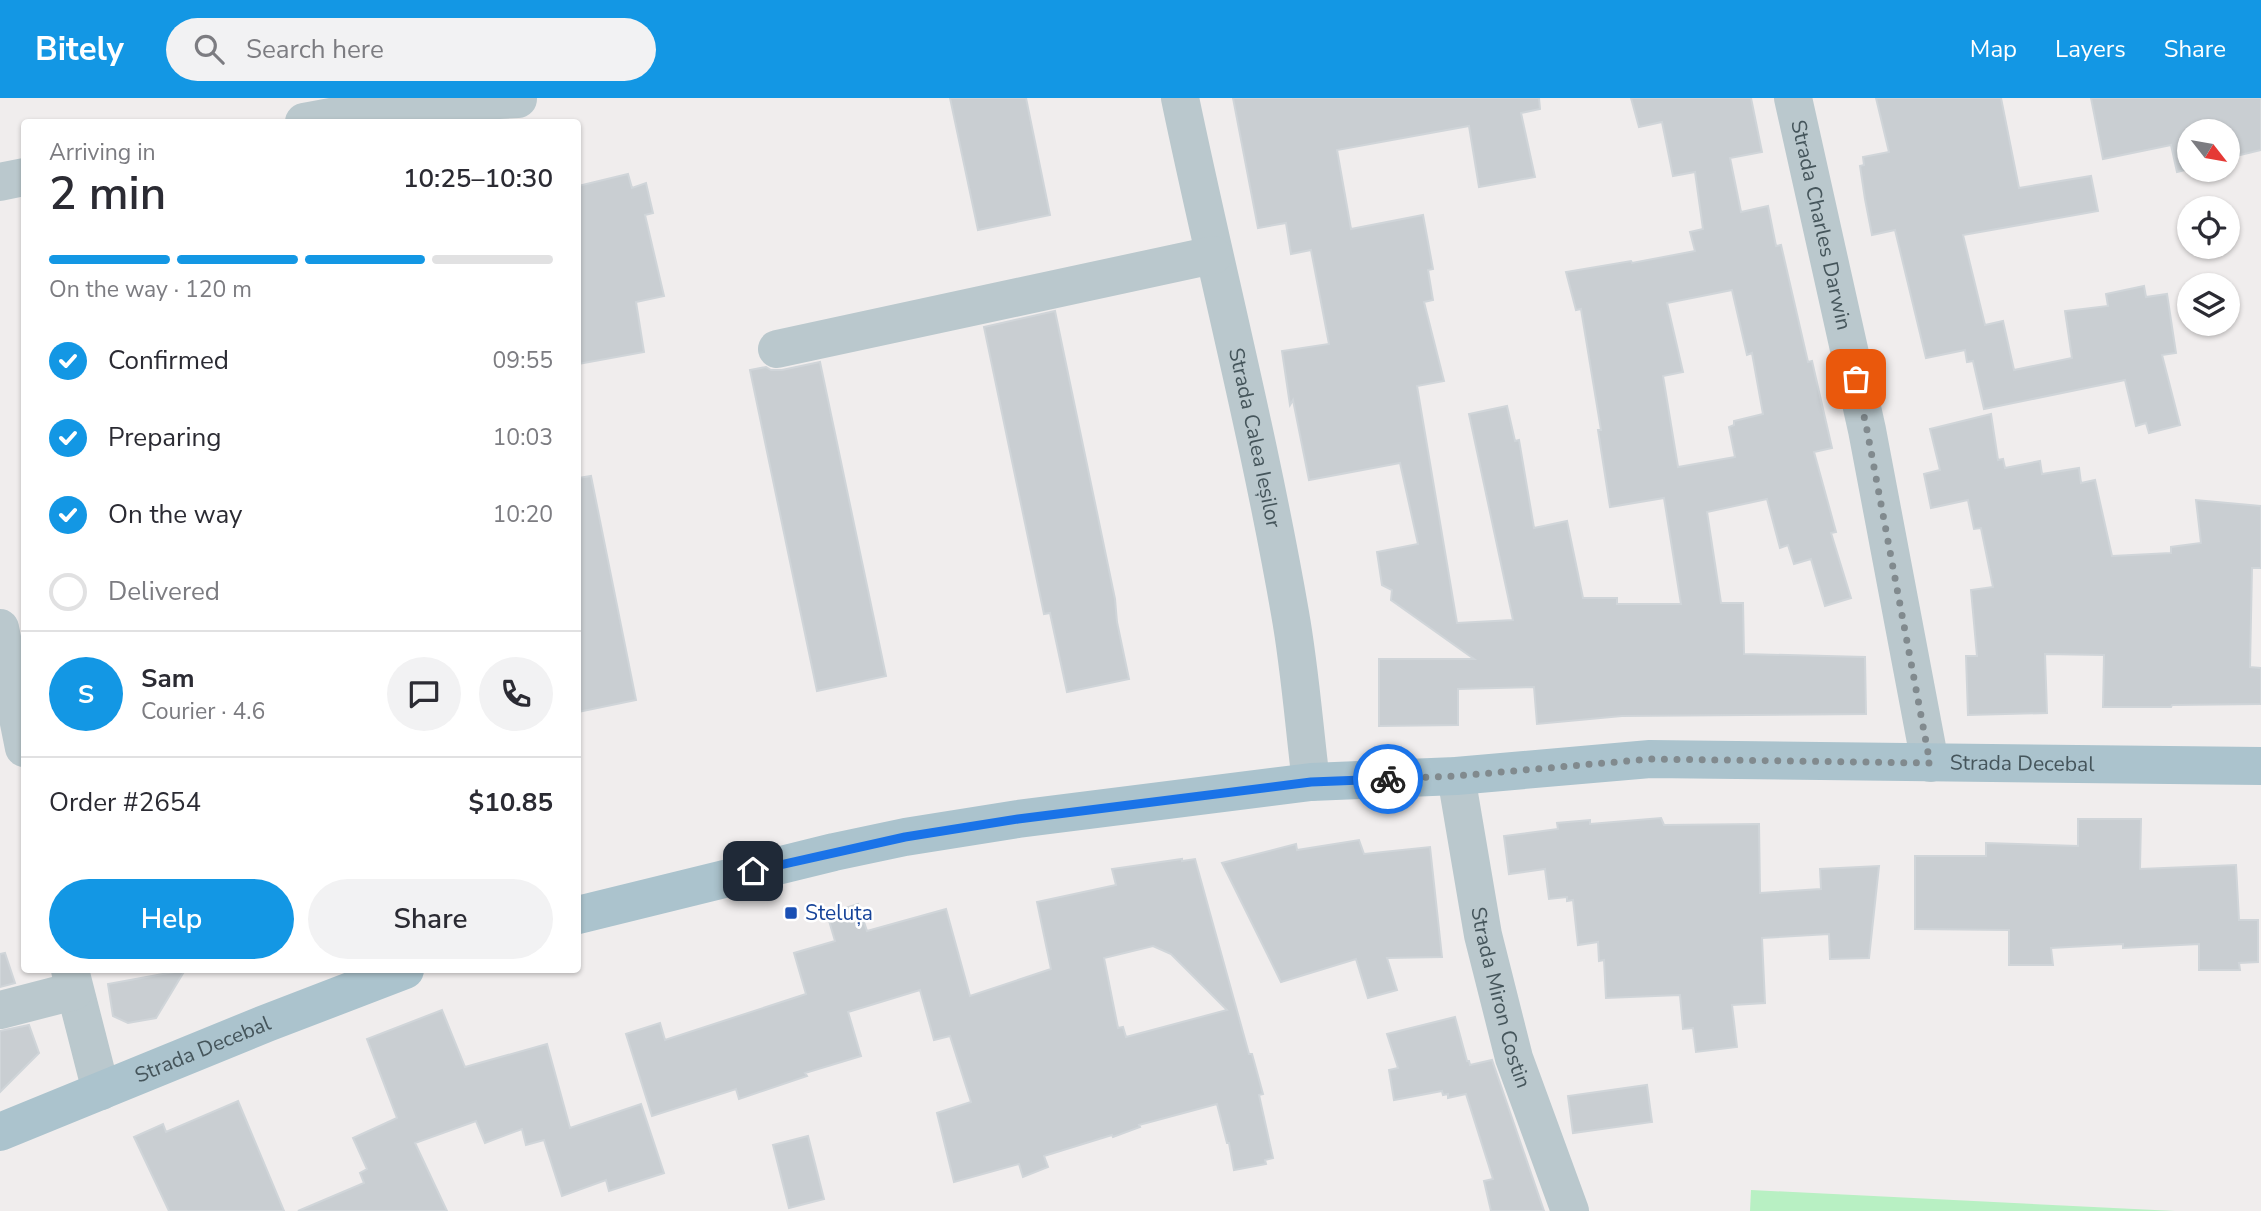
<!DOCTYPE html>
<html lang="en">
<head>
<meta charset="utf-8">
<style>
  :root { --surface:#fff; --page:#f2f2f3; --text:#2b2b33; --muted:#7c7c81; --line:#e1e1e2; --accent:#1397e4 }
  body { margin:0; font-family:"Nunito Sans",sans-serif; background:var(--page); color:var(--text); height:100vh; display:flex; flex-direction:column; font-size:26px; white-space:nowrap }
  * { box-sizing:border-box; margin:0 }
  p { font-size:23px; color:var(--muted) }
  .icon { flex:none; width:38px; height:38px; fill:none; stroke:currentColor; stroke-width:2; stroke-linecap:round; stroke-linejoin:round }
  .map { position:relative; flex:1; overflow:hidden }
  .details { position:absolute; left:21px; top:21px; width:560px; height:854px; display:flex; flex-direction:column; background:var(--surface); border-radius:7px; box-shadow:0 2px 5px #0004 }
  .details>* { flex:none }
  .needle { width:46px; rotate:121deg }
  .tools { position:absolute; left:2177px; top:21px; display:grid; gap:14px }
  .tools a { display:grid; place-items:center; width:63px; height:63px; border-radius:50%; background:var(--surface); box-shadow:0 2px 5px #0004; font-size:35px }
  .pin { position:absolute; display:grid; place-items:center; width:60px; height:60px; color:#fff; margin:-30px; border-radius:14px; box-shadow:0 4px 10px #0006 }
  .courier { position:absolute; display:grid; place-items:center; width:70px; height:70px; margin:-35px; border:5px solid #1a73e8; border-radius:50%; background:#fff; color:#222; box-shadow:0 2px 9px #0007 }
  .summary em { font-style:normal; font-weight:600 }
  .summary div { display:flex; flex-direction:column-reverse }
  .summary { display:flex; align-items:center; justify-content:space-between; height:119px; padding:0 28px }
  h1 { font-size:46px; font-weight:600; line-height:52px }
  .bar { display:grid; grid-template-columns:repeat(4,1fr); gap:10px 7px; align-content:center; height:84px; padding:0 28px }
  .bar i { height:9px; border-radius:5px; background:var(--line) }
  .bar .on { background:var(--accent) }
  .bar p { grid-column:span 4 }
  .line { display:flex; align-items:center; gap:18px; padding:0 28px; border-top:2px solid var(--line) }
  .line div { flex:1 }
  .round { display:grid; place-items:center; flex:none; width:74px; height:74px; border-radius:37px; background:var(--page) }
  ol { padding:0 28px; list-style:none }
  li { display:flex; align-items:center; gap:21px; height:77px }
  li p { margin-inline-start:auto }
  li .icon { padding:7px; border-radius:50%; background:var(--accent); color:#fff; stroke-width:4 }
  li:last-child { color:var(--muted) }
  li i { width:38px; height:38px; border:4px solid var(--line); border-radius:50% }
  .cta { display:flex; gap:14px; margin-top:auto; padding:14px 28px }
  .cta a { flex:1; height:80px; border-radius:42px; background:var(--accent); color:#fff; font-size:28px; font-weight:600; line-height:80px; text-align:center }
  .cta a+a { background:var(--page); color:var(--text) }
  header { display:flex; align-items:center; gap:42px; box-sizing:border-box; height:98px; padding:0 35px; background:var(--accent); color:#fff }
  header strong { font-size:33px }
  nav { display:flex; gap:38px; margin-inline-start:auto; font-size:24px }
  .search { width:490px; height:63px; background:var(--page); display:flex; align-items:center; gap:18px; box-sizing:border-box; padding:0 24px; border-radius:38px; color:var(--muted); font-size:26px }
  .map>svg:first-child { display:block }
</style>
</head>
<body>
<header>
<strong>Bitely</strong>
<div class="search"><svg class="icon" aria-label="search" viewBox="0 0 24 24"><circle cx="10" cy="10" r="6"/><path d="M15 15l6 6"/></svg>Search here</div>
<nav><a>Map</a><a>Layers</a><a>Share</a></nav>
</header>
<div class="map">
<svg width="2261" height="1113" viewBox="0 0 2261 1113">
  <rect width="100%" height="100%" fill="#f0eded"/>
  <path fill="#b8f0c3" d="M1751 1092 2175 1113H1750Z"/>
  <path fill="#c9ced2" stroke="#d0d5d9" stroke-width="2" fill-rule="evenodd" d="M950 0H1026L1050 117 978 132Z
    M1233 0H1539L1540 11 1521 15 1535 79 1479 89 1469 28 1337 52 1351 131 1423 117 1433 171 1428 172 1433 202 1424 204 1444 283 1417 288 1457 525 1513 522 1469 316 1507 308 1515 343 1519 342 1534 430 1567 423 1583 500H1617V506H1681L1664 400 1610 409 1598 332H1601L1581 211 1576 212 1566 174 1631 163 1632 165 1695 153 1690 134 1703 131 1695 74 1673 78 1662 24 1639 29 1631 0H1751L1762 54 1730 60 1741 114 1768 108 1776 148 1781 147 1808 264 1812 263 1832 350 1814 354 1836 434 1831 435 1851 500 1825 508 1811 461 1794 466 1788 447 1780 450 1767 401 1707 414 1721 505H1743L1744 556 1865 559 1866 616 1622 618 1537 626 1534 589 1458 591V627L1379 628V561H1474L1391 502 1392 492 1382 487 1377 454 1418 446 1400 365 1309 382 1293 302 1290 307 1282 253 1329 246 1311 152 1291 156 1286 125 1258 130ZM1732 192 1747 257 1752 255 1763 316 1734 323V327L1729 329 1735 359 1678 369 1663 278 1683 274 1667 205Z
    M1876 0H2001L2019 90 2091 78 2098 113 1963 137 1985 227 2003 223 2014 272 2072 260 2065 213 2108 208 2106 196 2144 188 2146 199 2167 196 2176 255 2162 257 2180 327 2149 335 2146 325 2136 328 2125 282 1984 311 1973 263 1967 264 1965 252 1926 260 1895 132 1872 137 1865 101 1860 68 1864 67 1863 59 1889 54Z
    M2091 0H2261V52L2228 60V33H2189V71L2177 74 2171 47 2103 61Z
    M628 76 632 90 646 85 653 115 645 117 664 198 636 204 644 254 578 266V88Z
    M1055 213 1115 501 1117 524 1129 581 1067 594 1050 515 1044 516 984 229Z
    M820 264 886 578 817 593 750 272 766 269 771 272H782Z
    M1991 316 1998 362 2003 361 2005 370 2040 363 2042 376 2079 370 2081 385 2095 382 2112 458 2171 455V449L2201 445 2196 402 2261 408V470H2252L2250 569 2261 570V606L2172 607 2171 609H2103L2104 557 2045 556 2047 615 1968 617 1966 558H1977L1971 492 1993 489 1981 430 1974 431 1968 402 1931 410 1924 376 1940 372 1930 331Z
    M591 378 636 602 578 614V380Z
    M1661 720 1664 727 1759 726 1760 795 1821 791 1820 771 1879 768 1869 860 1830 861 1829 836 1762 840 1765 905 1732 907 1737 949 1696 954 1693 930 1683 931 1680 897 1606 900 1604 862 1599 863 1598 844 1578 847 1573 802 1567 803V799L1549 801 1545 771 1509 776 1504 738 1558 731 1557 725 1590 722V726Z
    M2078 721H2141L2140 771 2236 767 2239 822H2258V864L2239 865 2240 872H2199V846L2123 850V846L2051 850 2053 867H2009V832L1915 831V758H1986V745L2078 748Z
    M1359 742 1364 756 1430 749 1442 859 1387 860 1397 892 1368 900 1356 861 1281 884 1222 765 1296 746 1297 752Z
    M1182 761V763L1195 761 1249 956H1252L1263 996 1259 997 1273 1060 1265 1062 1266 1066 1234 1072 1229 1045H1227L1217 1006 1139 1027 1140 1029 1113 1039 1112 1037 1044 1058 1048 1069 1023 1079 1019 1066 954 1084 937 1015 971 1004 950 938 934 942 920 892 848 914 861 958 805 975 807 978 739 1001 736 991 652 1018 626 936 660 925 665 942 806 896 794 855 835 843 827 816 858 806 867 833 946 811 970 898 1051 871 1037 804 1116 787 1112 771ZM1153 848 1171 856 1227 912 1126 939 1123 929 1118 930 1104 860Z
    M5 855 15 885 0 889V856Z
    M185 872 156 920 128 925 113 918 108 886Z
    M442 912 465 969 547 946 570 1030 641 1006 664 1075 609 1093 606 1082 562 1098 544 1042 526 1047 522 1031 485 1045 476 1023 415 1045 447 1113H298L364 1085 360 1075 367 1071 353 1040 397 1020 367 941Z
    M1455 919 1467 963H1469L1470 967 1492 962 1544 1113H1491L1484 1083 1493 1081 1466 996 1448 1000V996L1443 997 1442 993 1394 1002 1389 972 1398 970 1387 936Z
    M29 927 39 955 0 994V933Z
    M1647 987 1652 1024 1573 1035 1568 998Z
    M238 1003 284 1113H169L134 1039 163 1026 166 1034Z
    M808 1038 824 1101 789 1110 773 1047Z"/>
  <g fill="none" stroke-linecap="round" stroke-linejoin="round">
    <g stroke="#bac8cd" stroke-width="38">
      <path id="s1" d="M1180 0C1216 172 1260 342 1290 515 1300 571 1304 628 1311 684"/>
      <path id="s2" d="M1793 0 1867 332 1930 665"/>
      <path d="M304 24 395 7 518 1"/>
      <path d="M0 84 24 79"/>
      <path d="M777 251 1213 157"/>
      <path d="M0 530 24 650"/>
      <path id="s3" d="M1456 678 1483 837 1514 960 1570 1113"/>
      <path d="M70 872 101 993"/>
      <path d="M0 912 74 893"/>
    </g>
    <g stroke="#abc3cd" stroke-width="38">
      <path id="s4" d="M578 817 834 754 905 739 1018 721 1311 684 1456 678 1650 661 2261 668"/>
      <path id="s5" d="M0 1034 267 925 405 872"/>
    </g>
  </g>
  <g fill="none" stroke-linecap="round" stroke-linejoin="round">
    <path stroke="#818a8e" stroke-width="7" stroke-dasharray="0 12.6" d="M1388 681 1456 678 1650 661 1930 665 1867 332 1856 281"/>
    <path stroke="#1a73e8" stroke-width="9" d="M753 773 905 739 1018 721 1311 684 1388 681"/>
  </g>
  <rect fill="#1a4fb4" stroke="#fff" stroke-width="2.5" x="784" y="808" width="14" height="14" rx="3.5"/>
  <g text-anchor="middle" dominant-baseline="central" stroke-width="5" stroke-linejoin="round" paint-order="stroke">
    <g font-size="21" fill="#45555b" stroke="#fff">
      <text stroke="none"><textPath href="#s2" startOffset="130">Strada Charles Darwin</textPath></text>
      <text stroke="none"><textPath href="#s1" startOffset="348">Strada Calea Ieșilor</textPath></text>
      <text stroke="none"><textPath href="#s4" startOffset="1458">Strada Decebal</textPath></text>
      <text stroke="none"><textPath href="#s3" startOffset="226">Strada Miron Costin</textPath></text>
      <text stroke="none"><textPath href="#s5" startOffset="219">Strada Decebal</textPath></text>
    </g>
    <g font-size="21" fill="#164399" stroke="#fff" text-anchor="start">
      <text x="805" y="815">Steluța</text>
    </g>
  </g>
</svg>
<div class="tools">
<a><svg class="needle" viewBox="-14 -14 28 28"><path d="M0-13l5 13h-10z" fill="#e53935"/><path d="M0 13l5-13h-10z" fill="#7c7c81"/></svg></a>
<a><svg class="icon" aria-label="locate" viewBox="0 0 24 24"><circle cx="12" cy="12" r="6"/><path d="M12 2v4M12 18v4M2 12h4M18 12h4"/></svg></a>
<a><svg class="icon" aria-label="layers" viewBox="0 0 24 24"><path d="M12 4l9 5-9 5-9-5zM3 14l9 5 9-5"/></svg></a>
</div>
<div class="pin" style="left:1856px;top:281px;background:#ea580c"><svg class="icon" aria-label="bag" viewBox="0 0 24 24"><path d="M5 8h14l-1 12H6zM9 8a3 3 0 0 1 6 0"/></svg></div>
<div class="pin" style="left:753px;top:773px;background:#1f2937"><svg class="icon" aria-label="home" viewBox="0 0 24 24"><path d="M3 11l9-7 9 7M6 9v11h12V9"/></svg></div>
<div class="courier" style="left:1388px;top:681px"><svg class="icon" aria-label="bike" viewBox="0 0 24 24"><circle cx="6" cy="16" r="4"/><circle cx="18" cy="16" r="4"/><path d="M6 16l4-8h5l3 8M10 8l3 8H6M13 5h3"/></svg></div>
<section class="details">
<div class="summary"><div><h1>2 min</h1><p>Arriving in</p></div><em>10:25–10:30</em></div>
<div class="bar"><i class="on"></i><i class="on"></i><i class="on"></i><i></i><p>On the way · 120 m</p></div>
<ol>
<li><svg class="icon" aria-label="check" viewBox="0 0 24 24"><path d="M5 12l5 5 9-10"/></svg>Confirmed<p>09:55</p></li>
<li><svg class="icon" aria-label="check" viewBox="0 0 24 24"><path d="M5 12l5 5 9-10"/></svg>Preparing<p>10:03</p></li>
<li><svg class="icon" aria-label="check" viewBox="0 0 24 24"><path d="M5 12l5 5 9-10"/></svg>On the way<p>10:20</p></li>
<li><i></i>Delivered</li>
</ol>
<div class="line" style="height:126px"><b class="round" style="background:var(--accent);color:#fff">S</b><div><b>Sam</b><p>Courier · 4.6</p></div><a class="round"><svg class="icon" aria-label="chat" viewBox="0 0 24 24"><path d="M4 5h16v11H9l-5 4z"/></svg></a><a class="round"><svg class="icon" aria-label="phone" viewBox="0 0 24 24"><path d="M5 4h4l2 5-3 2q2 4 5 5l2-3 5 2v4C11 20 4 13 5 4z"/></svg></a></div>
<div class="line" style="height:91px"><div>Order #2654</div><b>$10.85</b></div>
<div class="cta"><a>Help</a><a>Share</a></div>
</section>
</div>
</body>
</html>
